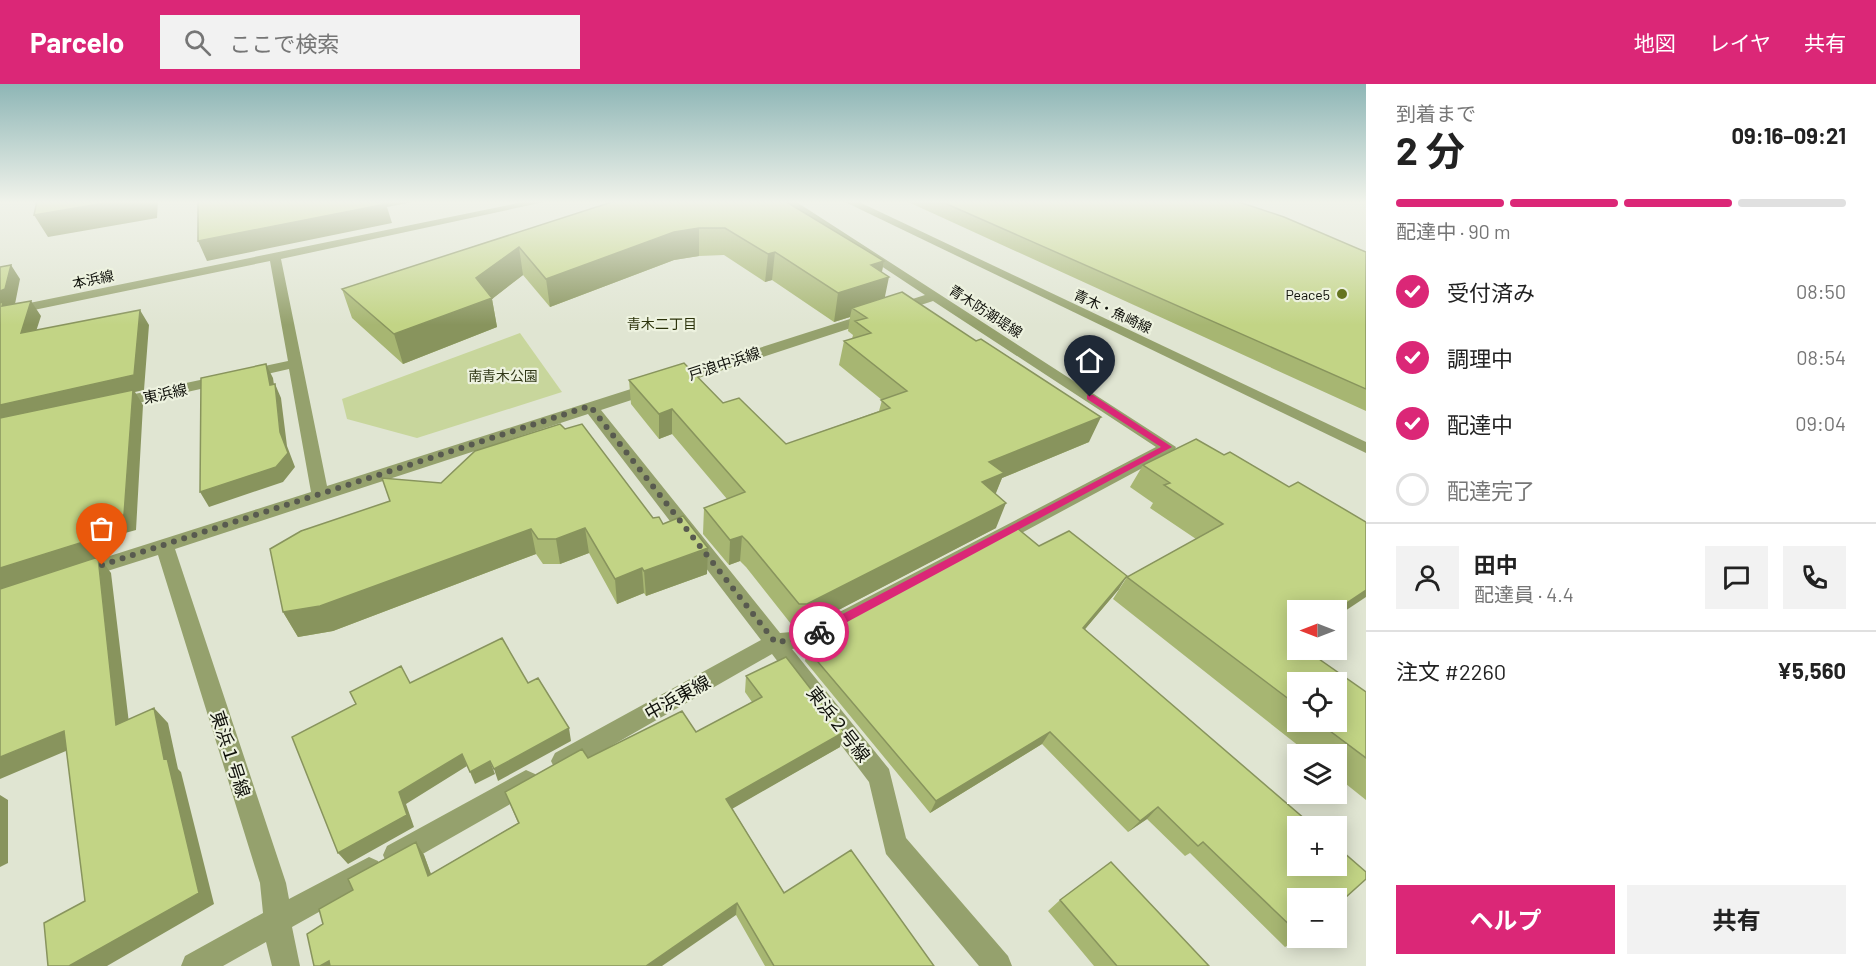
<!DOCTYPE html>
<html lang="ja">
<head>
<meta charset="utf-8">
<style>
  :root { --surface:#fff; --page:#f2f2f2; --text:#222; --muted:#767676; --line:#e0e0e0; --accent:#db2777 }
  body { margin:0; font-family:Barlow,"Noto Sans JP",sans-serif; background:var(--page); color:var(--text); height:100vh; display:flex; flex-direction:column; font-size:22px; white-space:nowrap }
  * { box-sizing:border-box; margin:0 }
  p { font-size:20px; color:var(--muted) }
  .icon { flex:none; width:33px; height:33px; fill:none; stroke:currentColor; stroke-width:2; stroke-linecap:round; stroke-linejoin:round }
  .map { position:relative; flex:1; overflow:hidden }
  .side { display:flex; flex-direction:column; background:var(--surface); width:510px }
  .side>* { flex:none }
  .needle { width:39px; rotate:270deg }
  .tools { position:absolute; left:1287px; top:516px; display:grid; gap:12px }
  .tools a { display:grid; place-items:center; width:60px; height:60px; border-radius:0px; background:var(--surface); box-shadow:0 3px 15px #0003; font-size:30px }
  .pin { position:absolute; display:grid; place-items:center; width:51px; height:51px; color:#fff; margin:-62px -26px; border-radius:50% 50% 50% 0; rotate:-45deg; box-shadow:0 0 6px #0007 }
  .pin .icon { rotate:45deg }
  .courier { position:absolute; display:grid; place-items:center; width:60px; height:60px; margin:-30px; border:4px solid #db2777; border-radius:50%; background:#fff; color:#222; box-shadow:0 2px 8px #0007 }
  .headline em { font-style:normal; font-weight:700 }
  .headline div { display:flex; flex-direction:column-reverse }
  .headline { display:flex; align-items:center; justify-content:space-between; height:102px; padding:0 30px }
  h1 { font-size:39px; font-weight:700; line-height:45px }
  .bar { display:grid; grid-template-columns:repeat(4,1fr); gap:9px 6px; align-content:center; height:72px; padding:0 30px }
  .bar i { height:8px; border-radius:4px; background:var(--line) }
  .bar .current { background:var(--accent) }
  .bar p { grid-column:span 4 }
  .line { display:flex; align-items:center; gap:15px; padding:0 30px; border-top:2px solid var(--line) }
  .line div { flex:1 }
  .round { display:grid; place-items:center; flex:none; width:63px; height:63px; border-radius:0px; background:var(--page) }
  ol { padding:0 30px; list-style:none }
  li { display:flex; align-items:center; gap:18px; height:66px }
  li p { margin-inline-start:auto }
  li .icon { padding:6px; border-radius:50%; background:var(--accent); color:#fff; stroke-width:4 }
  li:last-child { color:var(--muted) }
  li i { width:33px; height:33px; border:3px solid var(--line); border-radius:50% }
  .action { display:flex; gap:12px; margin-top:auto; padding:12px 30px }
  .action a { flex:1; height:69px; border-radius:0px; background:var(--accent); color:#fff; font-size:24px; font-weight:700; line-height:69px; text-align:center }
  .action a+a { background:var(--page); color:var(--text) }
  header { display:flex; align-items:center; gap:36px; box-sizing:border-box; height:84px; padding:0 30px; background:var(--accent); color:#fff }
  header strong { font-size:28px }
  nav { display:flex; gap:33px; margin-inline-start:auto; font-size:21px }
  .search { width:420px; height:54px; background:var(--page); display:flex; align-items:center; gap:15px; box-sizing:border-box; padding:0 21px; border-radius:0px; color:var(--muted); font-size:22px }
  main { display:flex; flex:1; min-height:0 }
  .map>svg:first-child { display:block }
</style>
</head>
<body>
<header>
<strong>Parcelo</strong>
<div class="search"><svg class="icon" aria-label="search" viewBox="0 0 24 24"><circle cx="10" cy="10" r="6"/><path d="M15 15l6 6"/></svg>ここで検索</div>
<nav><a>地図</a><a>レイヤ</a><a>共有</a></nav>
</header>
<main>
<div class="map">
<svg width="1366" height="882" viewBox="0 0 1366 882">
  <rect width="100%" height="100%" fill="#e0e5d2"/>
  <path fill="#c8d69c" d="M520 249 562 308 417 354 347 335 342 315Z"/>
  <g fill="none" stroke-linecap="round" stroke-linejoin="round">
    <path fill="#95a16d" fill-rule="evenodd" d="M528 117H549L281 175 327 402 925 211 783 117H795L1176 363 1174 367 813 561 792 565 889 685 906 754 1008 872 1012 882H979L886 770 869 698 772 570 571 685 563 688 555 685 551 677 555 669 761 556 588 330 175 465 286 799 289 815 369 773 378 777 382 786 378 795 292 843 300 882H272L266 858 223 882H181L185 872 263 829 260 799 158 471 82 495 75 493 72 488 75 483 311 408 289 285 116 324 108 319 116 314 288 277 270 177 0 233V225ZM933 217 1156 363 803 547 780 549 601 326Z
      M526 686 535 690 538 698 535 706 405 780 396 784 387 780 383 771 387 762Z"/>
    <path fill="#95a16d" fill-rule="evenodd" d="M843 117H857L1366 358V369Z"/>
  </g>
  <path fill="#a7b672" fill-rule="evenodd" d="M615 117 884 177 882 188 885 213 1089 358 1002 394 995 410 996 444 802 545H795L746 483 740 477 729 481 703 450 704 424 727 415 672 350 659 355 631 320 629 296 723 319 786 360 879 327 882 316 839 281 844 257 852 255 853 251 848 247 850 233 834 238 772 196 765 198 724 171 699 172 674 176 550 223 523 191 492 215 497 243 403 280 352 234 342 205Z
    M906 117H1236L1366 168V327Z
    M565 345 653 434 663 440 707 490 646 512 644 509 617 520 589 469 560 480H543L536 470 333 547 298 553 283 528 390 417 441 399Z
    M1196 355 1298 526V566L1366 608V716L1336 692V670H1309L1113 515 1127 493 1196 455 1150 424 1153 419 1130 403 1143 381ZM1298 598 1336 638H1298Z
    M1039 462 1119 505 1085 545 1298 814V854H1302L1285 863 1190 769 1185 772 1147 735 1128 748 1042 660 930 729 805 577 807 565 810 564 812 551Z
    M746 592 840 663 732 724 784 809 934 882H765L736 831 323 840 353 806 416 758 424 771 431 790 518 739 505 708 588 674 696 648 752 618 745 608Z
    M1060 816 1209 882H1094L1048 827Z"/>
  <path fill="#88945d" d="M117 117H158L157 134 48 153 34 131Z
    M366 117H418L387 123 392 139 207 177 198 157Z
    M699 144V172L674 176 550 223 546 195 674 148Z
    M519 163 523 191 492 215 497 243 403 280 394 250 476 194Z
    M775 168 772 196 765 198 768 170Z
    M884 177 880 196 889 193 883 222 852 224 850 233 834 238 838 209 871 181Z
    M11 181 20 195 15 220 0 223V207Z
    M31 217 41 232 31 263 21 249Z
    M140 226 149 241 144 306 135 308 143 321 136 446 107 454 109 470 99 473 111 489 131 656 116 641 0 505V321Z
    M266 280 273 294 276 315 270 301Z
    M275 300 281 314 287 362 295 383 283 398 209 423 200 408 280 348Z
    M672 325V350L659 355V330Z
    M1101 333 1089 358 1002 394 994 414 972 424 989 378Z
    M1006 419 996 444 802 545 807 520Z
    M585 444 589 469 560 480 556 455Z
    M531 445 536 470 333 547 298 553 283 528Z
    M742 452 740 477 729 481 730 456Z
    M708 464 707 490 646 512 644 487Z
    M642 484 644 509 617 520 615 495Z
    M1127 492 1119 505 1075 557 1083 544Z
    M1366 506V513L1336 533V526Z
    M154 624 168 639 178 685 181 688 214 820 107 882H69L164 675Z
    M569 644 571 657 498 697 494 685Z
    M64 647 80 661 0 695V673Z
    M844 648 840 663 725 729 726 715Z
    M1050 648 1042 660 930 729 936 717Z
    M462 670 467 682 406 720 414 743 348 780 338 769 399 708Z
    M490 677 495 690 475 700 470 688Z
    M0 711 8 716V779L0 783Z
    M1158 723 1147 735 1128 748 1140 737Z
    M416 758 424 771 436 804 428 792Z
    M737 819 736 831 662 882H646Z
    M329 877 335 882H320Z"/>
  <path fill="#c2d485" stroke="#88945d" stroke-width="1.5" d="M37 117H117L34 131Z
    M198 117H376L386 120 198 157Z
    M615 117H785L884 177 871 181 889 193 838 209 775 168 768 170 725 144H699L674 148 546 195 519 163 476 194 492 214 394 250 342 205Z
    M940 117H1236L1284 133 1366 168V305Z
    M11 181 5 205 0 207V183Z
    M902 208 976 257 981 255 1101 333 989 378 1004 389 982 398 1006 419 807 520H799L748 458 742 452 730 456 704 424 745 408 672 325 659 330 629 296 684 279 723 319 739 314 786 360 890 324 881 316 907 307 844 257 871 249 855 237 867 234 852 224Z
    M31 217 21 249 140 226 134 291 0 321V219L3 218 2 222Z
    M266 280 270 301 275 300 280 348 288 369 276 383 200 408 201 294Z
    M133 306 124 431 95 438 96 454 0 484V334Z
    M560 340 565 345 582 340 653 434 659 433 663 440 683 432 708 464 644 487 642 484 615 495 585 444 556 455H538L531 445 320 522 283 528 270 465 301 447 390 417 382 394 441 399 475 367Z
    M1196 355 1224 371 1230 368 1289 403 1298 398 1366 438V506L1336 526H1298V553L1293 556 1298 560V566H1306L1366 608V674L1318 638H1336V598H1298V622L1127 493 1223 440 1164 401 1170 399 1143 381Z
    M1017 444 1039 462 1069 447 1127 492 1083 544 1313 742H1298V782H1336V762L1366 788V795L1336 822V814H1298V849L1203 758 1198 762 1158 723 1140 737 1050 648 936 717 807 565 819 559 812 551Z
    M98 473 116 641 154 624 164 675 167 674 199 809 69 882H48L44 839 85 817 64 647 0 673V505Z
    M502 554 528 599 538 594 569 644 494 685 490 677 470 688 462 670 399 708 407 731 338 769 292 653 356 620 350 608 401 582 410 599Z
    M786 573 844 648 726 715 784 809 851 766 934 882H774L737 819 646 882H330L329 877 320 882H314L307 850 323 840 319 825 353 806 348 795 416 758 428 792 519 739 505 708 582 665 588 674 682 627 696 648 762 613 746 592Z
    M1111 778 1209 882H1117L1060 816Z"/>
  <linearGradient id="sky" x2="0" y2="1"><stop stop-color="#8eb6b6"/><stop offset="0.49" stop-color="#f1f3eb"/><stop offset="1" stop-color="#f1f3eb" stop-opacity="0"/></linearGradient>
  <rect width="1366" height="241" fill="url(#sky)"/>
  <path fill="#db2777" d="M1087 311H1093L1172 363 823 551H816V544L1161 363 1087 315Z"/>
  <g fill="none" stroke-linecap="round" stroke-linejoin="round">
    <path stroke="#585a4f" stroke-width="6" stroke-dasharray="0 10.8" d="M102 481 590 322 775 558 806 555 819 548"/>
  </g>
  <circle fill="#657420" stroke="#edf2df" stroke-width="2" cx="1342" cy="210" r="6"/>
  <g text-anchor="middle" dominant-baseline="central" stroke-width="4.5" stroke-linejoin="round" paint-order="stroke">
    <g font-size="14" fill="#0e0f09" stroke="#edf2df">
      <text transform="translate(93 195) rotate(-12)">本浜線</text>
      <text transform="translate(986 227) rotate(33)">青木防潮堤線</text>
      <text transform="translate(1113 227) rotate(25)">青木・魚崎線</text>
    </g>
    <g font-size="14" fill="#0e0f09" stroke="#edf2df" text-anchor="end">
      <text x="1330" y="210">Peace5</text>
    </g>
    <g font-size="14" fill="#2c330b" stroke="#edf2df">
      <text x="662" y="239">青木二丁目</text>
    </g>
    <g font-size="14" fill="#313817" stroke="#edf2df">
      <text x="503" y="291">南青木公園</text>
    </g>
    <g font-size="15" fill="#0e0f09" stroke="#edf2df">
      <text transform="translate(724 279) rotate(-18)">戸浪中浜線</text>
      <text transform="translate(165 309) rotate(-12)">東浜線</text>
    </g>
    <g font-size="18" fill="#0e0f09" stroke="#edf2df">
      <text transform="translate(677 613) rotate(-29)">中浜東線</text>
      <text transform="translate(839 640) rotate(52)">東浜２号線</text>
      <text transform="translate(231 670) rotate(72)">東浜１号線</text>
    </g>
  </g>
</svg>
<div class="tools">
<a><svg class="needle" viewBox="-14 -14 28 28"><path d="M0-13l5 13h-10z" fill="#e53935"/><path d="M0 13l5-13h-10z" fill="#767676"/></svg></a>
<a><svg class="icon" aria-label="locate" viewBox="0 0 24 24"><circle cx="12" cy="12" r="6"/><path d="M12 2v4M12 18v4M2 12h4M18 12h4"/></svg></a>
<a><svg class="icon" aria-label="layers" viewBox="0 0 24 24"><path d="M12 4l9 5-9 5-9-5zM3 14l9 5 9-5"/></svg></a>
<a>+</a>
<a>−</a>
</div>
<div class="pin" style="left:102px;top:481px;background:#ea580c"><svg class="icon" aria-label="bag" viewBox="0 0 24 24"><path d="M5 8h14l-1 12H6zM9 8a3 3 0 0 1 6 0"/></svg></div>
<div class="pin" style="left:1090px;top:313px;background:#1f2937"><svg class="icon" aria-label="home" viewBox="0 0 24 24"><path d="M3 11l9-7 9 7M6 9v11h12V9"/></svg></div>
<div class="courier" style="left:819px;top:548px"><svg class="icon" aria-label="bike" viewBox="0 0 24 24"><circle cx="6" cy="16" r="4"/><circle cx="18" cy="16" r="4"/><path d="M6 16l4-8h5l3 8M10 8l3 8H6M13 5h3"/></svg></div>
</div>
<section class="side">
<div class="headline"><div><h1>2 分</h1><p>到着まで</p></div><em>09:16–09:21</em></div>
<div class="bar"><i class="current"></i><i class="current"></i><i class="current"></i><i></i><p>配達中 · 90 m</p></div>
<ol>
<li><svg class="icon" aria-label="check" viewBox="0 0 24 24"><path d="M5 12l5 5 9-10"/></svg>受付済み<p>08:50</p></li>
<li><svg class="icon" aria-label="check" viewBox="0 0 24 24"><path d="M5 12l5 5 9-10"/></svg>調理中<p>08:54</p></li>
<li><svg class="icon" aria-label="check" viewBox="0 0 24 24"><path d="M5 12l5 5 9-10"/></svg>配達中<p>09:04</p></li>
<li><i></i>配達完了</li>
</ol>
<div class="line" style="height:108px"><a class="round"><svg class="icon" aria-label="person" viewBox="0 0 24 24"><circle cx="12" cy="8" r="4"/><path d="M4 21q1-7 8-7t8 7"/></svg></a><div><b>田中</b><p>配達員 · 4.4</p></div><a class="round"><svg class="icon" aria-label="chat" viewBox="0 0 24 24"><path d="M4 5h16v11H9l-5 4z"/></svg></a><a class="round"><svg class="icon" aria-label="phone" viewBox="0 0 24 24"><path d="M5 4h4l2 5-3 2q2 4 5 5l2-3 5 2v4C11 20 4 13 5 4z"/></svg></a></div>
<div class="line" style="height:78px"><div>注文 #2260</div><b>¥5,560</b></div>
<div class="action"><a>ヘルプ</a><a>共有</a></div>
</section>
</main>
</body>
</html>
